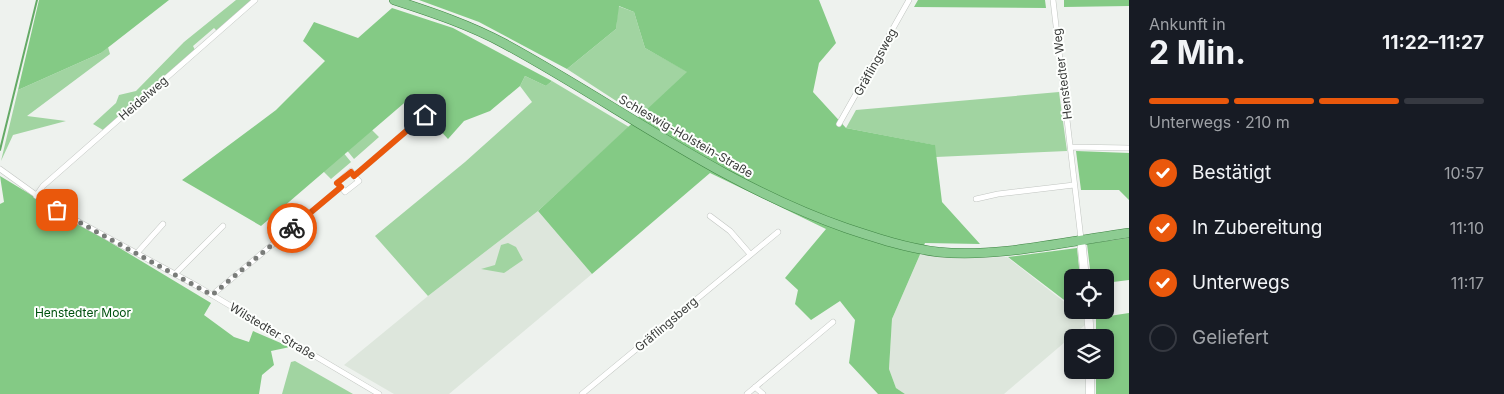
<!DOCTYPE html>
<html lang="de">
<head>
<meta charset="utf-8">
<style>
  :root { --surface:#171b24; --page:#242831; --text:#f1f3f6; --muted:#9ea1a6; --line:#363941; --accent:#ea580c }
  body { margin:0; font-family:Inter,sans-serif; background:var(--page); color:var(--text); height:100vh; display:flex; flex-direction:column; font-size:19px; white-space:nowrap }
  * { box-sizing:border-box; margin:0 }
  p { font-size:16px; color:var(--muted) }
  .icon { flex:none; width:28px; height:28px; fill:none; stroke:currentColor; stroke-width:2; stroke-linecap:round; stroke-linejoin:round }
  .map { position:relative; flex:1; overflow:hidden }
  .drawer { display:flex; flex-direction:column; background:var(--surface); width:375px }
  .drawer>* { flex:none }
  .fabs { position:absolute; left:1064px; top:269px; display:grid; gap:10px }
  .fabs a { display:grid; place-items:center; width:50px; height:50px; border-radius:8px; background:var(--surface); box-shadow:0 2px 8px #0003; font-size:25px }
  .pin { position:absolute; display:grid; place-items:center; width:42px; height:42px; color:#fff; margin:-21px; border-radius:10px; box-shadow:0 2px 8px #0006 }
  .courier { position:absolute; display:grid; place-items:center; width:50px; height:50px; margin:-25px; border:4px solid #ea580c; border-radius:50%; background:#fff; color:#222; box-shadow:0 1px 6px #0007 }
  .overview em { font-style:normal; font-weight:700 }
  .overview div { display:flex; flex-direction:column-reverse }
  .overview { display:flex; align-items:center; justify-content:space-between; height:85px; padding:0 20px }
  h1 { font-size:32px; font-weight:700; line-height:38px }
  .bar { display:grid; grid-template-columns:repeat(4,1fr); gap:8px 5px; align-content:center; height:60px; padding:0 20px }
  .bar i { height:6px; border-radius:4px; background:var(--line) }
  .bar .current { background:var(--accent) }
  .bar p { grid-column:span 4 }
  ol { padding:0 20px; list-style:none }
  li { display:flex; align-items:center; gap:15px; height:55px }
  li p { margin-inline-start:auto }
  li .icon { padding:5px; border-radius:50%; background:var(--accent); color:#fff; stroke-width:4 }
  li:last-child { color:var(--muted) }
  li i { width:28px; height:28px; border:2px solid var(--line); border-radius:50% }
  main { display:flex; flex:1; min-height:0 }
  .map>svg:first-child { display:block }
</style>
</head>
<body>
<main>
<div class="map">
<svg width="1129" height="394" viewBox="0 0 1129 394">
  <rect width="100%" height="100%" fill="#eef2ee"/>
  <path fill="#dde6dc" d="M538 211 592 274 449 394H394L344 365 428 296Z
    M920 255 966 258 1007 257 1072 308V310L1084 316 1085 325 1004 394H905L896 388 889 369 892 319Z"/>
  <path fill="#a1d4a1" d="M236 0H252L217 31 214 28 193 46 195 50 103 130 93 124 116 103 119 95 136 91 184 42Z
    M618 6 634 12 645 48 688 72 641 117 567 69 616 29Z
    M108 47 110 54 27 116 66 121 13 135 1 161 18 90 101 53Z
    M525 76 546 86 552 81 629 127 538 211 428 296 375 236 465 162 532 102 520 86Z
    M1059 92 1067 151 936 157 934 145 846 128 856 110Z
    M369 127 379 137 354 159 345 148Z
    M342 151 351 162 331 179 321 169Z
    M508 243 516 247 523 260 504 273 481 269 495 265 501 245Z
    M295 361 353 394H282L291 362Z"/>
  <path fill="#84ca85" d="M39 0H169L101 53 18 90Z
    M419 0H819L836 43 819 63 813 92 846 128 935 145 942 202 980 244 925 243 892 319 889 369 896 388 905 394H878L849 363 855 320 840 301 811 320 795 304 798 290 785 278 826 229 710 173 592 274 538 211 687 72 645 48 634 12 619 6 616 29 567 69 479 22Z
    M918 0H1045L1046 8 914 7Z
    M1064 0H1129V6L1064 7Z
    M392 8 453 28 552 81 546 86 525 76 520 86 490 111 464 121 448 139 410 98 261 226 182 180 276 110 325 61 303 41 314 22 358 38Z
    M1076 151 1129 153V200L1119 190H1081Z
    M0 176 211 303 204 315 234 337 249 342 253 331 290 347 271 351 274 365 262 375 259 394H0V204L4 202Z
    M1129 238V280L1105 283V278L1091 277 1087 244Z
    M1077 248 1080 277 1072 278V306L1008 257Z
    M1129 313V394H1096V370H1105V338L1096 337V318Z"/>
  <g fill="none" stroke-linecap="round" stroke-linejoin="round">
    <path stroke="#64aa66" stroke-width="2" d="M0 150 37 0"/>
    <defs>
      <path id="street" d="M1053 0 1081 239
        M839 124 909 0
        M1070 147 1129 148
        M0 169 57 210 197 286 379 394
        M341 187 337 183 351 171 354 176
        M36 196 43 186 255 0
        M976 199 998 194 1074 185
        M710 216 730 231 750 254
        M137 253 163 224
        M175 274 223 226
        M212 295 341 187 345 192 359 181 354 176 425 115
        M755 387 763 394
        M582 394 778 232
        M747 394 833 322"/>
      <path id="secondary" d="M1081 239 1085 278
        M1088 310 1090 338
        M1090 370V394"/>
      <path id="primary" d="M394 0C431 12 470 25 505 44 619 106 722 185 846 228 876 238 906 248 938 252 999 258 1068 241 1129 233"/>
    </defs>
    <use href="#street" stroke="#c1c5c1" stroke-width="6"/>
    <use href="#secondary" stroke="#c1c5c1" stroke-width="9"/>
    <use href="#primary" stroke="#3f8444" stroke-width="10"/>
    <use href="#street" stroke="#fff" stroke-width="5"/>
    <use href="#secondary" stroke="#fff" stroke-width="8"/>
    <use href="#primary" stroke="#8dcc92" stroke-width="9"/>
  </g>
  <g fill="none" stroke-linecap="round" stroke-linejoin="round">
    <path stroke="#797c79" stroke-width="5" stroke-dasharray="0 9" d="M57 210 212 295 292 228"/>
    <path stroke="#ea580c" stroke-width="6" d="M292 228 341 187 337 183 351 172 354 176 425 115"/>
  </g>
  <g text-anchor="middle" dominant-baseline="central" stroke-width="4" stroke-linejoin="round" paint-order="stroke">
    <g font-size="12" fill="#3a3c3a" stroke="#fdfffd">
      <text transform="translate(875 62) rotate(-61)">Gräflingsweg</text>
      <text transform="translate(1062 74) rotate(-97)">Henstedter Weg</text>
      <text transform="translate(143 98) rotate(-41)">Heidelweg</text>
      <text transform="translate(686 136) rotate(30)">Schleswig-Holstein-Straße</text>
      <text transform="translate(666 324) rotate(-40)">Gräflingsberg</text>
      <text transform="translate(273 331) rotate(31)">Wilstedter Straße</text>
    </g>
    <g font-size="12" fill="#00510f" stroke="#fdfffd">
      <text x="83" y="312">Henstedter Moor</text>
    </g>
  </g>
</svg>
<div class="fabs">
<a><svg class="icon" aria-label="locate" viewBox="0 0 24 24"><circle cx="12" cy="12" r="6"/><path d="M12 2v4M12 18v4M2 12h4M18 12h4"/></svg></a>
<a><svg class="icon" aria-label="layers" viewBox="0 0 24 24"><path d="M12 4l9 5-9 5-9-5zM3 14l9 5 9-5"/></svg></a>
</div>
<div class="pin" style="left:57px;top:210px;background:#ea580c"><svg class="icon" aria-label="bag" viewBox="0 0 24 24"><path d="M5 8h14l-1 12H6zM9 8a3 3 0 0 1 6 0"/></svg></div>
<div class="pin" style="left:425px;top:115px;background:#1f2937"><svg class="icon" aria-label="home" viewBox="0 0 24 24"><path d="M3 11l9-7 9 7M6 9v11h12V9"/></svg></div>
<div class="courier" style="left:292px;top:228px"><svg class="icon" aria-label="bike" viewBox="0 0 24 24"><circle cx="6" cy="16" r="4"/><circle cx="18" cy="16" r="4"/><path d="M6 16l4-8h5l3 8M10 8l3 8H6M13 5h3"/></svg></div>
</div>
<section class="drawer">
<div class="overview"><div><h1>2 Min.</h1><p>Ankunft in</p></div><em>11:22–11:27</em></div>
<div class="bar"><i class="current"></i><i class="current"></i><i class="current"></i><i></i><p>Unterwegs · 210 m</p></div>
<ol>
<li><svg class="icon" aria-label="check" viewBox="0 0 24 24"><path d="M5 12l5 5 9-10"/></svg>Bestätigt<p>10:57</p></li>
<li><svg class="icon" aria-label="check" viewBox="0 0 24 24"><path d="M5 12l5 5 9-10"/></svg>In Zubereitung<p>11:10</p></li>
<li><svg class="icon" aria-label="check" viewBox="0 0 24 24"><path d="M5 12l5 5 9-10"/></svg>Unterwegs<p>11:17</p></li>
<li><i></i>Geliefert</li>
</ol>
</section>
</main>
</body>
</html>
